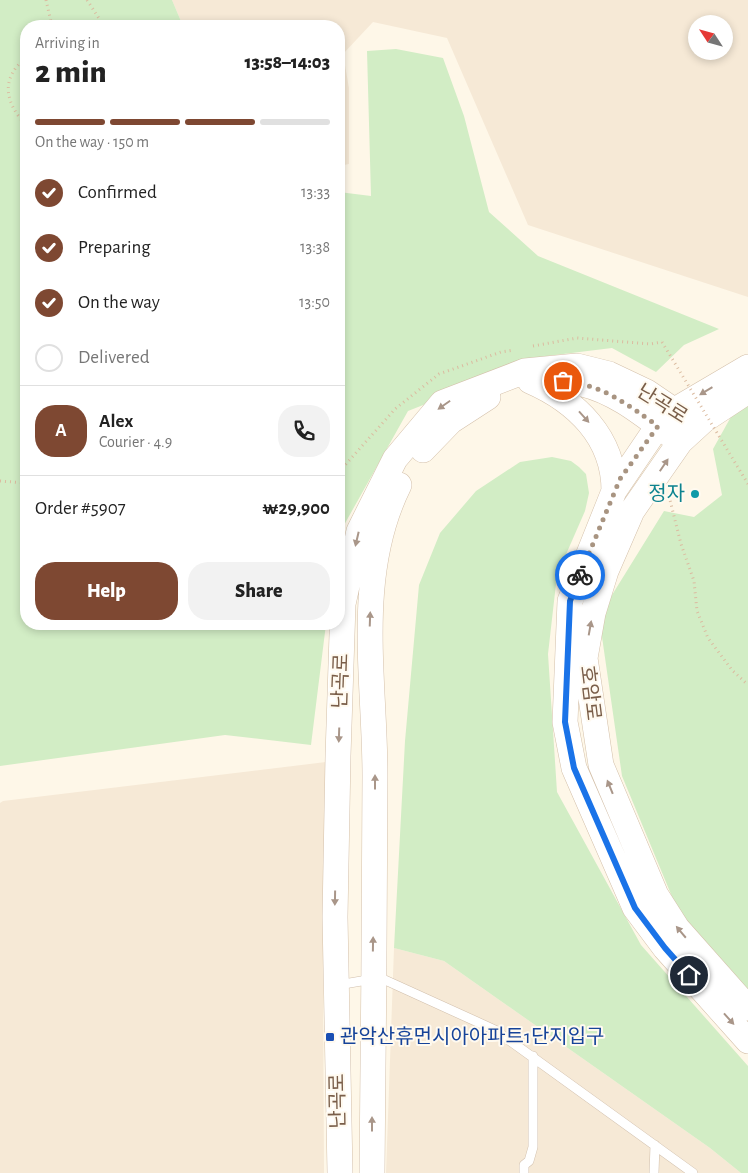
<!DOCTYPE html>
<html lang="en">
<head>
<meta charset="utf-8">
<style>
  :root { --surface:#fff; --page:#f2f2f2; --text:#222; --muted:#767676; --line:#e0e0e0; --accent:#7e4832 }
  body { margin:0; font-family:"Alegreya Sans","Noto Sans KR",sans-serif; background:var(--page); color:var(--text); height:100vh; display:flex; flex-direction:column; font-size:19px; white-space:nowrap }
  * { box-sizing:border-box; margin:0 }
  p { font-size:16px; color:var(--muted) }
  .icon { flex:none; width:28px; height:28px; fill:none; stroke:currentColor; stroke-width:2; stroke-linecap:round; stroke-linejoin:round }
  .map { position:relative; flex:1; overflow:hidden }
  .drawer { position:absolute; left:20px; top:20px; width:325px; height:610px; display:flex; flex-direction:column; background:var(--surface); border-radius:20px; box-shadow:0 2px 8px #0003 }
  .drawer>* { flex:none }
  .needle { width:32px; rotate:306deg }
  .controls { position:absolute; left:688px; top:15px; display:grid; gap:10px }
  .controls a { display:grid; place-items:center; width:45px; height:45px; border-radius:50%; background:var(--surface); box-shadow:0 2px 8px #0003; font-size:25px }
  .pin { position:absolute; display:grid; place-items:center; width:42px; height:42px; color:#fff; margin:-21px; border:2px solid #fff; border-radius:50%; box-shadow:0 1px 5px #0007 }
  .courier { position:absolute; display:grid; place-items:center; width:50px; height:50px; margin:-25px; border:4px solid #1a73e8; border-radius:50%; background:#fff; color:#222; box-shadow:0 1px 6px #0007 }
  .head em { font-style:normal; font-weight:800 }
  .head div { display:flex; flex-direction:column-reverse }
  .head { display:flex; align-items:center; justify-content:space-between; height:85px; padding:0 15px }
  h1 { font-size:32px; font-weight:800; line-height:38px }
  .bar { display:grid; grid-template-columns:repeat(4,1fr); gap:8px 5px; align-content:center; height:60px; padding:0 15px }
  .bar i { height:6px; border-radius:4px; background:var(--line) }
  .bar .on { background:var(--accent) }
  .bar p { grid-column:span 4 }
  .line { display:flex; align-items:center; gap:12px; padding:0 15px; border-top:1px solid var(--line) }
  .line div { flex:1 }
  .round { display:grid; place-items:center; flex:none; width:52px; height:52px; border-radius:20px; background:var(--page) }
  ol { padding:0 15px; list-style:none }
  li { display:flex; align-items:center; gap:15px; height:55px }
  li p { margin-inline-start:auto }
  li .icon { padding:5px; border-radius:50%; background:var(--accent); color:#fff; stroke-width:4 }
  li:last-child { color:var(--muted) }
  li i { width:28px; height:28px; border:2px solid var(--line); border-radius:50% }
  .primary-button { display:flex; gap:10px; margin-top:auto; padding:10px 15px }
  .primary-button a { flex:1; height:58px; border-radius:20px; background:var(--accent); color:#fff; font-size:20px; font-weight:800; line-height:58px; text-align:center }
  .primary-button a+a { background:var(--page); color:var(--text) }
  .map>svg:first-child { display:block }
</style>
</head>
<body>
<div class="map">
<svg width="748" height="1173" viewBox="0 0 748 1173">
  <rect width="100%" height="100%" fill="#fef7e8"/>
  <path fill="#f6e9d6" fill-rule="evenodd" d="M172 0H748V297L528 225 447 38 373 22 343 54 349 88V164L339 166V26H183ZM696 24H724V51H696Z
    M326 762 323 973 324 1173H0V803L3 801Z
    M394 948 444 961 710 1148 741 1173H386Z"/>
  <path fill="#d2edc5" d="M0 0H172L183 26H26V624H326L311 745 225 735 0 766Z
    M396 49 443 58 464 116 489 212 538 256 719 329 684 345 656 372 612 348 547 356 408 411 339 534V192L371 196 367 51Z
    M748 400V990L680 916 622 776 599 616 664 511 694 517 722 495 713 449 737 406Z
    M552 457 571 461 579 467 586 474 589 493 585 511 557 575 548 654 557 792 641 945 748 1066V1173H741L710 1148 444 961 394 948 405 741 419 585 440 533 476 491 520 462Z"/>
  <g fill="none" stroke-linecap="round" stroke-linejoin="round">
    <defs>
      <path id="service" d="M338 985 373 979 385 980 495 1030 693 1173
        M524 1173V1165L529 1161 533 1147V1056
        M654 1173 655 1145"/>
      <path id="secondary" d="M748 367 675 410 658 426 614 491 570 601 565 722 574 768 635 908 665 948 748 1041
        M530 381C576 401 614 437 614 491
        M583 384C620 393 649 420 680 442
        M748 391 704 420 680 442 632 511 606 571 593 613 585 658 601 765 656 895 677 928 748 1008
        M423 450 451 421 488 397
        M340 1173 335 917 338 756 343 604 359 531 395 459 442 403 525 371 577 366 609 374 647 392 697 426
        M372 1173C373 1041 375 908 375 776 375 679 354 576 399 485"/>
    </defs>
    <use href="#service" stroke="#d1bfac" stroke-width="10"/>
    <use href="#secondary" stroke="#d4c0aa" stroke-width="26"/>
    <path stroke="#dbbba0" stroke-width="3" stroke-dasharray="1 4" stroke-linecap="butt" d="M46 0 52 26
      M87 0 104 26
      M26 58C0 78 5 103 26 125
      M533 346 577 338 650 344 662 342
      M339 472 395 409 439 374 501 352 514 350
      M0 481 26 483
      M669 496 681 544 694 581 697 611 708 638 732 670 748 685"/>
    <use href="#service" stroke="#fff" stroke-width="9"/>
    <use href="#secondary" stroke="#fff" stroke-width="25"/>
    <path stroke="#dbbba0" stroke-width="3" stroke-dasharray="1 4" stroke-linecap="butt" d="M662 342 748 484"/>
  </g>
  <defs><path id="oneway-solid" d="M-6-.8H1V-3.2L6.5 0L1 3.2V.8H-6Z" transform="scale(1.25)"/></defs>
  <g fill="#a99689">
    <use href="#oneway-solid" transform="translate(706 391) rotate(149)"/>
    <use href="#oneway-solid" transform="translate(444 405) rotate(145)"/>
    <use href="#oneway-solid" transform="translate(584 417) rotate(48)"/>
    <use href="#oneway-solid" transform="translate(664 465) rotate(-56)"/>
    <use href="#oneway-solid" transform="translate(357 539) rotate(103)"/>
    <use href="#oneway-solid" transform="translate(370 619) rotate(-88)"/>
    <use href="#oneway-solid" transform="translate(590 628) rotate(-80)"/>
    <use href="#oneway-solid" transform="translate(339 735) rotate(92)"/>
    <use href="#oneway-solid" transform="translate(375 782) rotate(-90)"/>
    <use href="#oneway-solid" transform="translate(610 787) rotate(-112)"/>
    <use href="#oneway-solid" transform="translate(335 898) rotate(91)"/>
    <use href="#oneway-solid" transform="translate(681 932) rotate(-130)"/>
    <use href="#oneway-solid" transform="translate(373 944) rotate(-89)"/>
    <use href="#oneway-solid" transform="translate(729 1019) rotate(48)"/>
    <use href="#oneway-solid" transform="translate(372 1124) rotate(-90)"/>
  </g>
  <g fill="none" stroke-linecap="round" stroke-linejoin="round">
    <path stroke="#a89481" stroke-width="5" stroke-dasharray="0 9" d="M563 381C604 385 626 404 658 426L620 479 580 575"/>
    <path stroke="#1a73e8" stroke-width="6" d="M580 575 570 601 565 722 574 768 635 908 665 948 689 975"/>
  </g>
  <circle fill="#0f9aa8" stroke="#fffaf0" stroke-width="2" cx="695" cy="494" r="5"/>
  <rect fill="#1a4fb4" stroke="#fffaf0" stroke-width="2" x="325" y="1032" width="10" height="10" rx="2.5"/>
  <g text-anchor="middle" dominant-baseline="central" stroke-width="4" stroke-linejoin="round" paint-order="stroke">
    <g font-size="20" fill="#7a5e49" stroke="#fffaf0">
      <text transform="translate(662 404) rotate(32)">난곡로</text>
      <text transform="translate(341 681) rotate(-88)">난곡로</text>
      <text transform="translate(590 693) rotate(83)">호암로</text>
      <text transform="translate(338 1101) rotate(-91)">난곡로</text>
    </g>
    <g font-size="20" fill="#0d838f" stroke="#fffaf0" text-anchor="end">
      <text x="685" y="494">정자</text>
    </g>
    <g font-size="20" fill="#164399" stroke="#fffaf0" text-anchor="start">
      <text x="340" y="1037">관악산휴먼시아아파트1단지입구</text>
    </g>
  </g>
</svg>
<div class="controls">
<a><svg class="needle" viewBox="-14 -14 28 28"><path d="M0-13l5 13h-10z" fill="#e53935"/><path d="M0 13l5-13h-10z" fill="#767676"/></svg></a>
</div>
<div class="pin" style="left:563px;top:381px;background:#ea580c"><svg class="icon" aria-label="bag" viewBox="0 0 24 24"><path d="M5 8h14l-1 12H6zM9 8a3 3 0 0 1 6 0"/></svg></div>
<div class="pin" style="left:689px;top:975px;background:#1f2937"><svg class="icon" aria-label="home" viewBox="0 0 24 24"><path d="M3 11l9-7 9 7M6 9v11h12V9"/></svg></div>
<div class="courier" style="left:580px;top:575px"><svg class="icon" aria-label="bike" viewBox="0 0 24 24"><circle cx="6" cy="16" r="4"/><circle cx="18" cy="16" r="4"/><path d="M6 16l4-8h5l3 8M10 8l3 8H6M13 5h3"/></svg></div>
<section class="drawer">
<div class="head"><div><h1>2 min</h1><p>Arriving in</p></div><em>13:58–14:03</em></div>
<div class="bar"><i class="on"></i><i class="on"></i><i class="on"></i><i></i><p>On the way · 150 m</p></div>
<ol>
<li><svg class="icon" aria-label="check" viewBox="0 0 24 24"><path d="M5 12l5 5 9-10"/></svg>Confirmed<p>13:33</p></li>
<li><svg class="icon" aria-label="check" viewBox="0 0 24 24"><path d="M5 12l5 5 9-10"/></svg>Preparing<p>13:38</p></li>
<li><svg class="icon" aria-label="check" viewBox="0 0 24 24"><path d="M5 12l5 5 9-10"/></svg>On the way<p>13:50</p></li>
<li><i></i>Delivered</li>
</ol>
<div class="line" style="height:90px"><b class="round" style="background:var(--accent);color:#fff">A</b><div><b>Alex</b><p>Courier · 4.9</p></div><a class="round"><svg class="icon" aria-label="phone" viewBox="0 0 24 24"><path d="M5 4h4l2 5-3 2q2 4 5 5l2-3 5 2v4C11 20 4 13 5 4z"/></svg></a></div>
<div class="line" style="height:65px"><div>Order #5907</div><b>₩29,900</b></div>
<div class="primary-button"><a>Help</a><a>Share</a></div>
</section>
</div>
</body>
</html>
